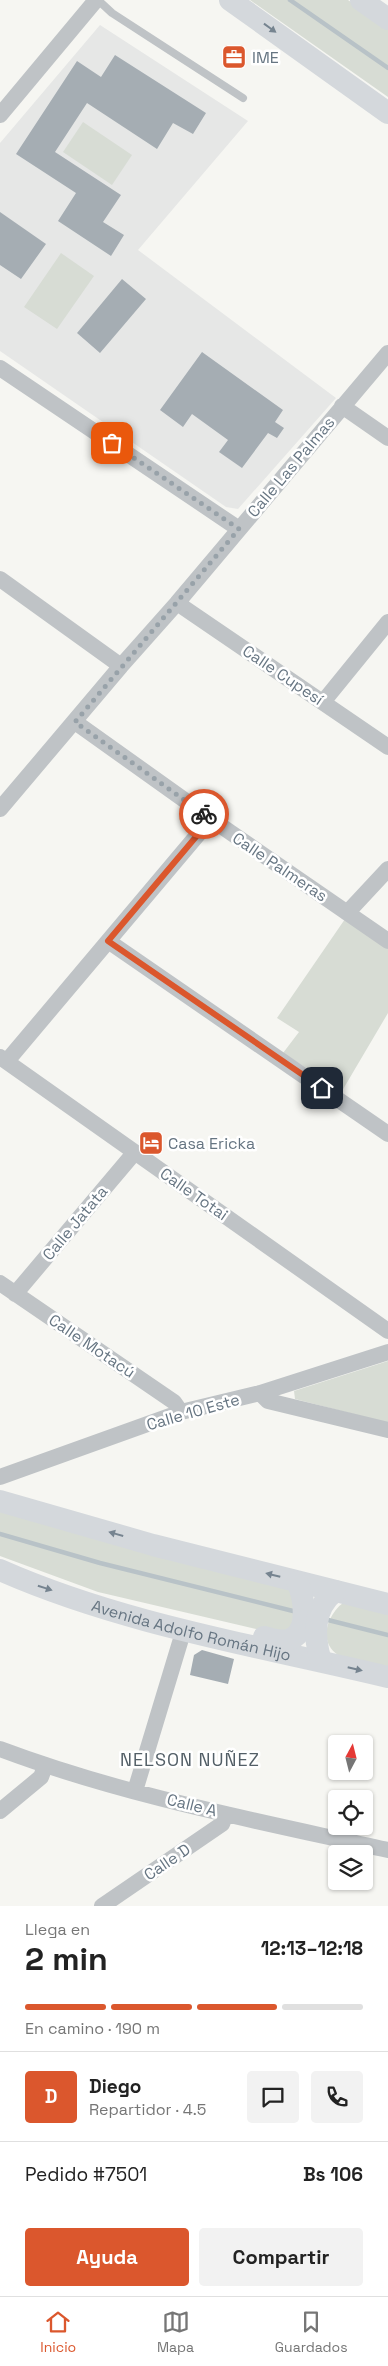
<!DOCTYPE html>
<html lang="es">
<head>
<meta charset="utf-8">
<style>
  :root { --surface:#fff; --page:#f2f2f2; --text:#222; --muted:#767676; --line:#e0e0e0; --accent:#db572d }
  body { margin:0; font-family:"Space Grotesk",sans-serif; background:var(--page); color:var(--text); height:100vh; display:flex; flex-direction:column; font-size:19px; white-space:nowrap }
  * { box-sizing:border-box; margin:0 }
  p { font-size:16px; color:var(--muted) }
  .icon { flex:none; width:28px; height:28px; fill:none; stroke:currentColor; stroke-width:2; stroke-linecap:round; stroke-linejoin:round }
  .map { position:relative; height:1906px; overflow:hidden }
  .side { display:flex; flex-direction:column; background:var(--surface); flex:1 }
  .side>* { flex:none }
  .needle { width:32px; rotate:7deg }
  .controls { position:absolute; left:328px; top:1735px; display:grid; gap:10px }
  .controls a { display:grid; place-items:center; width:45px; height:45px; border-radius:5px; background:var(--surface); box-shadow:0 1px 4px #0004; font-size:25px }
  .pin { position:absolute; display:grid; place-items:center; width:42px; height:42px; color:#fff; margin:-21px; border-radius:10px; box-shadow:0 2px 8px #0006 }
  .courier { position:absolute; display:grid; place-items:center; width:50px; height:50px; margin:-25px; border:4px solid #db572d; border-radius:50%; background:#fff; color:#222; box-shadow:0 1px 6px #0007 }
  .summary em { font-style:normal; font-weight:700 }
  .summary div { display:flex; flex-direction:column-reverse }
  .summary { display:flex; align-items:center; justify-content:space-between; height:85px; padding:0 25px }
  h1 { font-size:32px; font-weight:700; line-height:38px }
  .bar { display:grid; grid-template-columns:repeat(4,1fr); gap:8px 5px; align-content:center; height:60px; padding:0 25px }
  .bar i { height:6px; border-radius:4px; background:var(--line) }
  .bar .on { background:var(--accent) }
  .bar p { grid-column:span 4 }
  .line { display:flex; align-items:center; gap:12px; padding:0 25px; border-top:1px solid var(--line) }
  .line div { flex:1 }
  .round { display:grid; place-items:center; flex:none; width:52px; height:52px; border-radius:5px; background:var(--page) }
  .primary-button { display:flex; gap:10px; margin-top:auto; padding:10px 25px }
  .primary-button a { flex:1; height:58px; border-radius:5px; background:var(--accent); color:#fff; font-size:20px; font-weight:700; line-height:58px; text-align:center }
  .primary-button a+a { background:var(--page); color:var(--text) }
  .tabs { display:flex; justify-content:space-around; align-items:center; height:70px; border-top:1px solid var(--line); background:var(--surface); font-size:14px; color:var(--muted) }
  .tabs a { display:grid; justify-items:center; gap:2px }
  .tabs .on { color:var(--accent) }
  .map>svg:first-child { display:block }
</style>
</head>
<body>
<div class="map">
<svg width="388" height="1906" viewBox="0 0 388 1906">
  <rect width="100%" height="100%" fill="#f6f6f2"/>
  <path fill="#e6e7e6" d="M100 25 248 121 138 250 336 398 238 509 226 507 0 351V143Z"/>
  <path fill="#d7dcd4" d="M250 0H348L388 28V97Z
    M83 122 132 155 112 185 63 152Z
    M61 253 94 276 57 329 24 307Z
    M345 919 388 949V1013L342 1091 283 1053 299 1032 277 1018Z
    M388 1361V1423L295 1399 294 1391Z
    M0 1507 295 1587 299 1621 282 1635 98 1592 0 1556Z
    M347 1600 388 1610V1668C376 1665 348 1661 338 1655 316 1640 329 1611 347 1600Z"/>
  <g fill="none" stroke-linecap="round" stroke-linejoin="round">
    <path stroke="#b8c2c7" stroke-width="4.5" d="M290 0 388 68
      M0 1534 100 1563 297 1612
      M324 1619 388 1635"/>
  </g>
  <path fill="#a5adb3" d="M115 55 206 113 193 134 173 123 157 149 87 103 55 152 121 195 103 222 124 235 111 256 58 221 76 193 16 154 77 61 101 77Z
    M0 212 46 244 21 279 0 265Z
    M122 279 146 299 100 353 77 333Z
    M202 352 283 410 275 422 284 428 277 438 268 433 242 468 219 452 228 440 192 414 183 427 160 410Z
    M202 1650 234 1659 228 1684 190 1675 194 1655Z"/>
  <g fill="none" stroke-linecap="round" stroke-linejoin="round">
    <path stroke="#bfc3c6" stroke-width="8" d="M98 0 112 13 243 98"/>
    <path stroke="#bfc3c6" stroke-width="16" d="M0 115 96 0
      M0 368 239 529
      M342 406 388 438
      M0 579 121 666
      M177 603 388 747
      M323 702 388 622
      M75 722 211 819 388 941
      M0 809 121 666 177 603 388 353
      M347 913 388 869
      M108 941 388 1134
      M0 1057 388 1331
      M7 1061 211 819
      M0 1283 174 1402 181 1412
      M15 1294 135 1152
      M260 1393 268 1401 388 1430
      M0 1477 181 1412 260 1393 388 1352
      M0 1749C125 1796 258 1821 388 1850
      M135 1791 184 1629
      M0 1811 41 1777 45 1766
      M102 1906 222 1824 226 1814"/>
    <g stroke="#d4d8dc" stroke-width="22">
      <path d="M230 0 388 113"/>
      <path d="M361 0 388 19"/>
      <path d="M0 1501 153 1545 388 1604"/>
      <path id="s1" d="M0 1570C122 1624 259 1646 388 1677"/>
      <path d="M264 1637C272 1639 282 1643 291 1639 310 1630 304 1596 297 1582"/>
      <path d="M321 1661C313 1636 313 1608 335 1591"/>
    </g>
  </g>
  <defs><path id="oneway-solid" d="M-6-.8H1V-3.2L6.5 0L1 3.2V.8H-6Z" transform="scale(1.25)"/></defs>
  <g fill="#768490">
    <use href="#oneway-solid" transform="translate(270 28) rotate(36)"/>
    <use href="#oneway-solid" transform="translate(116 1534) rotate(-164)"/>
    <use href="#oneway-solid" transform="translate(273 1575) rotate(-166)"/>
    <use href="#oneway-solid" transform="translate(45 1588) rotate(18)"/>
    <use href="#oneway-solid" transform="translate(355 1669) rotate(13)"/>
  </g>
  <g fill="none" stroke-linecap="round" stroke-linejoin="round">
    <path stroke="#98a2a9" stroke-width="5" stroke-dasharray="0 9" d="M112 443 239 529 75 722 204 814"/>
    <path stroke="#db572d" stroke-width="6" d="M204 814 211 819 108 941 322 1088"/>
  </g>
  <defs>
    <symbol id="office-square" viewBox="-11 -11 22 22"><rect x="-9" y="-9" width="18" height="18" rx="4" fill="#db572d" stroke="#fff"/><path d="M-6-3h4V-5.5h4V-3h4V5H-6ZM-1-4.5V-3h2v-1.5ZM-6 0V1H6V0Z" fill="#fff"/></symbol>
    <symbol id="hotel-square" viewBox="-11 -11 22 22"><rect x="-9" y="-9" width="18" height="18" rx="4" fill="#db572d" stroke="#fff"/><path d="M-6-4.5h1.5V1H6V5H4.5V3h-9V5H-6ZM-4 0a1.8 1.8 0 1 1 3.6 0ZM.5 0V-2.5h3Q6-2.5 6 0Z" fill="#fff"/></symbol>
  </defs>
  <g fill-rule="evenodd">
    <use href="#office-square" x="220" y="43" width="28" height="28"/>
    <use href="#hotel-square" x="137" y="1129" width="28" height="28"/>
  </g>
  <g text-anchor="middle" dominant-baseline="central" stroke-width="5" stroke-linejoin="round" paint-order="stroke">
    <g font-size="16" fill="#667582" stroke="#fff" text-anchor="start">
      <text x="252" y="57">IME</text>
      <text x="168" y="1143">Casa Ericka</text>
    </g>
    <g font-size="16" fill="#667582" stroke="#fff">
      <text transform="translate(291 467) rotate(-50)">Calle Las Palmas</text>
      <text transform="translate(283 675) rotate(34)">Calle Cupesí</text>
      <text transform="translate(280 867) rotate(34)">Calle Palmeras</text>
      <text transform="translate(194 1194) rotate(35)">Calle Totai</text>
      <text transform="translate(75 1223) rotate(-50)">Calle Jatata</text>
      <text transform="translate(92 1346) rotate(34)">Calle Motacú</text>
      <text transform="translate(193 1412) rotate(-16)">Calle 10 Este</text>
      <text stroke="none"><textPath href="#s1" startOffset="201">Avenida Adolfo Román Hijo</textPath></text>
      <text transform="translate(192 1805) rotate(14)">Calle A</text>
      <text transform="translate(167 1862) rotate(-34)">Calle D</text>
    </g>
    <g font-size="18" letter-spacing="1" fill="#535f67" stroke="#fff">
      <text x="190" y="1759">NELSON NUÑEZ</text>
    </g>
  </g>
</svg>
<div class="controls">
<a><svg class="needle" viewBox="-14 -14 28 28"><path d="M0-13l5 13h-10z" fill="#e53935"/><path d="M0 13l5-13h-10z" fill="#767676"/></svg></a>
<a><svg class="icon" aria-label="locate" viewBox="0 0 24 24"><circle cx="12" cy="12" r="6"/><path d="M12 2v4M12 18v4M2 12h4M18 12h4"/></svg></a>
<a><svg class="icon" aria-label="layers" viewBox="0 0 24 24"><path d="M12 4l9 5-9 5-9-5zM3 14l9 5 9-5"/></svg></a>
</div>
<div class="pin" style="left:112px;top:443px;background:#ea580c"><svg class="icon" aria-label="bag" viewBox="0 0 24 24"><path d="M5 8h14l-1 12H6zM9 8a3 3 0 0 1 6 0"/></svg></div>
<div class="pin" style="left:322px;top:1088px;background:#1f2937"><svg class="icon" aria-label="home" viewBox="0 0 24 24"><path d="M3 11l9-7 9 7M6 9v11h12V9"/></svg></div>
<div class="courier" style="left:204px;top:814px"><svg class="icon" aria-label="bike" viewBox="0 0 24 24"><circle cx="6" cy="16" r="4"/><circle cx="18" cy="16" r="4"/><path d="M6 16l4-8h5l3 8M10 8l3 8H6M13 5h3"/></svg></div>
</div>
<section class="side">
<div class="summary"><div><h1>2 min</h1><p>Llega en</p></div><em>12:13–12:18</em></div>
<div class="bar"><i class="on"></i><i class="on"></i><i class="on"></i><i></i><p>En camino · 190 m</p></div>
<div class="line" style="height:90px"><b class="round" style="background:var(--accent);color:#fff">D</b><div><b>Diego</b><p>Repartidor · 4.5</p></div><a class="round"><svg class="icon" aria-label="chat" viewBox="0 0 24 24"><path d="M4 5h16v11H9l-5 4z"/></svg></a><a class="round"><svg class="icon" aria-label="phone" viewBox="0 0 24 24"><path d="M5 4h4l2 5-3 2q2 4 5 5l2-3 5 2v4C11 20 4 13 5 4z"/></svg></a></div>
<div class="line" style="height:65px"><div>Pedido #7501</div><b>Bs 106</b></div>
<div class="primary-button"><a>Ayuda</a><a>Compartir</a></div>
</section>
<nav class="tabs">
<a class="on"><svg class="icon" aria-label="home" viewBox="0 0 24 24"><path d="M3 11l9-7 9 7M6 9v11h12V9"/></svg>Inicio</a>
<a><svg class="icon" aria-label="map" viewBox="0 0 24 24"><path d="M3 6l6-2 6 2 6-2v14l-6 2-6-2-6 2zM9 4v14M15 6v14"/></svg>Mapa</a>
<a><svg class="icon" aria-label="saved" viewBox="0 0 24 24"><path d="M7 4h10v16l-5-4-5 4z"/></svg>Guardados</a>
</nav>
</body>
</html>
